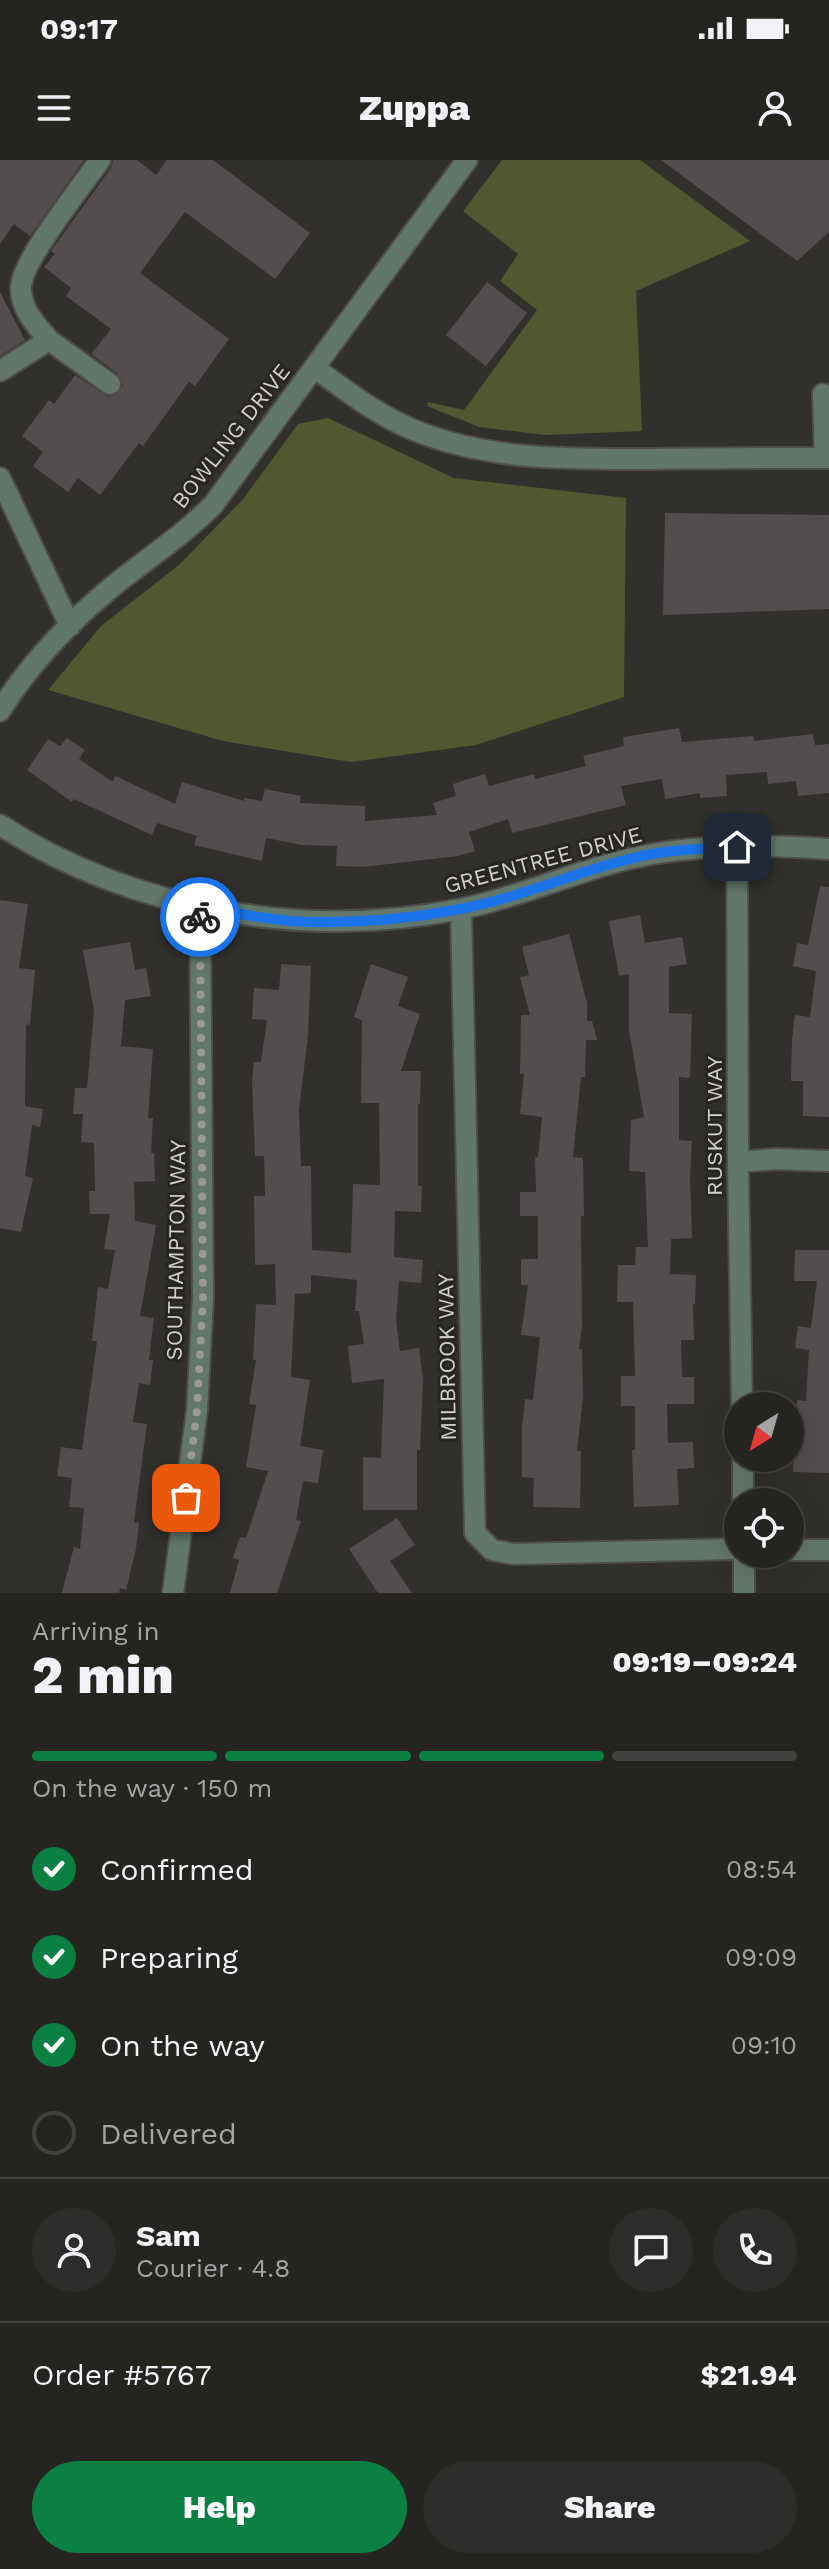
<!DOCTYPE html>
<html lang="en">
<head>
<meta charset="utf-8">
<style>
  :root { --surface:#262421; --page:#2e2c2a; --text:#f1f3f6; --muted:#a4a4a5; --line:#42413f; --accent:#0b8043 }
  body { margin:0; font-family:"Work Sans",sans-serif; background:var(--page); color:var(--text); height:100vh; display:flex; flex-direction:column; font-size:30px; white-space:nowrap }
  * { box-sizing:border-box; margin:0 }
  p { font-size:26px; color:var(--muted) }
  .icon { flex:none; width:44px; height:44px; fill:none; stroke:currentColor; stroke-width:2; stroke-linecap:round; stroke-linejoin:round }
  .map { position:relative; height:1433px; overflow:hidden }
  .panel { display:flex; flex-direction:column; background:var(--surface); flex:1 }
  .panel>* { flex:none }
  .needle { width:52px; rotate:217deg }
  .tools { position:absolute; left:724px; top:1232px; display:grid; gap:16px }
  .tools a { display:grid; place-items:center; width:80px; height:80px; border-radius:50%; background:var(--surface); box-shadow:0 8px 32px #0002,0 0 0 2px var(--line); font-size:40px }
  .pin { position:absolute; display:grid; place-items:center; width:68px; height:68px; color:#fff; margin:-34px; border-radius:16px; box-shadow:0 4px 12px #0006 }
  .courier { position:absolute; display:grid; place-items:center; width:80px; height:80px; margin:-40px; border:6px solid #1a73e8; border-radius:50%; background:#fff; color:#222; box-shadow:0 2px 10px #0007 }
  .overview em { font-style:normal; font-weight:800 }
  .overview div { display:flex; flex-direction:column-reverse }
  .overview { display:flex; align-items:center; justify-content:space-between; height:136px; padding:0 32px }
  h1 { font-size:52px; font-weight:800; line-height:60px }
  .bar { display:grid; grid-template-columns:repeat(4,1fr); gap:12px 8px; align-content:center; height:96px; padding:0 32px }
  .bar i { height:10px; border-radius:6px; background:var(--line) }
  .bar .on { background:var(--accent) }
  .bar p { grid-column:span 4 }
  .line { display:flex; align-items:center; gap:20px; padding:0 32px; border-top:2px solid var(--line) }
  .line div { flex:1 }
  .round { display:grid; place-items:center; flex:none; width:84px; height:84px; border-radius:42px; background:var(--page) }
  ol { padding:0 32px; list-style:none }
  li { display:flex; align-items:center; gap:24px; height:88px }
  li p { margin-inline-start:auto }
  li .icon { padding:8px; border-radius:50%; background:var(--accent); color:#fff; stroke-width:4 }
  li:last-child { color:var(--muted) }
  li i { width:44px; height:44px; border:4px solid var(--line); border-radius:50% }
  .action { display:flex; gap:16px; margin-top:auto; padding:16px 32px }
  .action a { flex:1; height:92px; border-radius:48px; background:var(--accent); color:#fff; font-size:32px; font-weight:800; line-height:92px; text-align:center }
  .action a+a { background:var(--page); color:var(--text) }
  .status { display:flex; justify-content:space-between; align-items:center; height:56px; padding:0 40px; background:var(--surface); direction:ltr }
  .status svg { height:22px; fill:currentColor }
  header { display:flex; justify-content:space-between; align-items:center; height:104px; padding:0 32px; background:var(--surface); font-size:36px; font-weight:800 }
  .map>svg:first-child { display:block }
</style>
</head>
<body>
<div class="status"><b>09:17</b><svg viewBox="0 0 49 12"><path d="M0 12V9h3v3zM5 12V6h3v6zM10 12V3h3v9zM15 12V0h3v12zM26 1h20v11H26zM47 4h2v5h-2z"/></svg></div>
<header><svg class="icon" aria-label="menu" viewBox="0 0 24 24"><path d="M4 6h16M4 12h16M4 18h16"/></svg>Zuppa<svg class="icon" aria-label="person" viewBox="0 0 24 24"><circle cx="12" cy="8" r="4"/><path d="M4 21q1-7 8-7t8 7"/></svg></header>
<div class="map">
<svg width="829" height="1433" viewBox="0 0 829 1433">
  <rect width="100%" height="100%" fill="#32302c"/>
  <path fill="#4f582e" d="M502 0H640L750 81 636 131 642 271 545 275 479 267 427 246 428 242 464 250 537 150 500 121 518 94 463 51Z
    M328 258 454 318 626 338 624 537 476 585 351 602 223 581 48 530 101 466 180 404 244 338 298 264Z"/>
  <path fill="#534d4f" d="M0 0H84L30 76 14 64 0 84Z
    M113 0H137L156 15 167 0H213L310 73 275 119 185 52 140 113 229 179 195 226 189 222 143 286 139 283 100 335 78 318 68 332 33 306 43 292 22 276 49 240 54 244 75 215 108 237 116 235 123 225 118 214 91 194 111 169 66 136 71 128 44 107 55 94 51 91 53 88 111 8Z
    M661 0H829V72L797 101Z
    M487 122 527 153 486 206 446 175Z
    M0 132 25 180 0 196Z
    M665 353 829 355V449L663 455Z
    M679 568 682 582 753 576 754 581 813 574 815 585 829 584V633L798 636 796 621 768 624 767 612 726 615 727 636 700 638V633L665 639 662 619 621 626 626 645 512 673 508 659 469 672 475 691 458 696 363 707 336 706 337 686 302 685 266 678 262 701 194 685 197 676 157 663 152 675 74 639 72 642 27 610 48 579 60 586 67 578 85 590 79 599 113 622 115 616 175 644 182 622 244 641V638L262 641 265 629 301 636 300 643 365 646V661L437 655 433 643 456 636 453 624 485 614 489 626 534 614 535 619 586 606 583 596 624 586 623 577Z
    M820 726 829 727V957L803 956V921H791L792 879 795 855 810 857 816 811 793 806 797 783 808 785Z
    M0 740 28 744 19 808 35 810 30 865 26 864 25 946 43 949 40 967 32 965 25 1016 33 1018 21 1072 0 1068Z
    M640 755 645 783 682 777 687 804 669 807V853L692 854 690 918 679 917V980L692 981 690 1018 692 1078 671 1079 670 1114 696 1115 695 1144H693L694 1180H681L682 1217H694V1244H667L668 1283 693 1282 694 1308 677 1309 679 1345 634 1347 632 1290H635V1246H621V1216H635L633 1142H617L618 1105H635L636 1087H648L645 1012 629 1011 631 960 644 957 629 870V814L619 816 609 761Z
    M569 774 587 843V861H592L597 880H586L585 917H581L573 997 583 998 584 1056H581L582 1166 579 1189H582L583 1237 577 1291H581L580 1348 533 1347 534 1318 522 1317V1267L525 1239 533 1240 540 1177 521 1175 528 1125H521V1099H538V1056H520V1032H536L535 997H538L542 957 520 954 524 914H520L521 855H530L520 817 529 815 522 787Z
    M130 782 135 810 146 808 151 836 125 840 121 886 153 889 148 958H153L151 993H154L155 1021 134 1022 135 1061 156 1065 140 1156 154 1158 149 1200H153L150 1225 139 1223 133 1262 147 1264 134 1362 139 1363 136 1389 126 1430 120 1428 119 1433H62L74 1387 80 1389 84 1348 69 1347 72 1318 57 1316 61 1287 82 1290 97 1181H92L98 1127 108 1129 115 1090 104 1089 110 1054H90L89 1031H95L94 983 81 982 83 954H73L75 928H87L94 851 83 790Z
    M281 804 311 806 308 875 299 950 301 1006H311L312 1090 351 1093 353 1024 380 1025 379 943H361L362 860 354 857 371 804 408 817 398 846 420 854 401 911H421L420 944H418V1026H422L421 1052 395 1051 394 1097 423 1100 421 1123 399 1121 396 1161 400 1191 419 1188 423 1220 420 1290H417V1350H363V1297L381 1298 384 1219 352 1223 348 1186 364 1184 359 1151H355L357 1120 311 1115V1133L295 1134 291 1217 310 1220 300 1286 323 1290 318 1323 303 1321 296 1360 301 1361 277 1433H230L239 1400 233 1398 240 1377 246 1378 268 1311 246 1307 256 1245 249 1244 256 1200H253L256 1144 276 1145 275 1104 255 1105 254 1036H265L264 996H255L252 921 254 902H261L267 860 252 859 254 828 279 830Z
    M795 1090H829V1313L793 1312 797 1240 806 1241 809 1190 795 1188 798 1166 811 1168 817 1121H794Z
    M397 1358 415 1385 390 1401 412 1433H378L349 1389Z"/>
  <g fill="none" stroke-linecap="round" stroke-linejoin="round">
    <defs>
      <path id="minor" d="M49 180 110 224
        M315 208C349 233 384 260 424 274 496 301 576 299 652 299 711 298 770 298 829 298
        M0 211 49 180C36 165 20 149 21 126 23 99 82 26 100 0
        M823 234 825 298
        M0 318 70 466
        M0 551C28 506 67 465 107 431 143 401 179 379 213 345L467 0
        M0 665C134 751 305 780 461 749 526 736 588 705 653 694 711 684 771 685 829 689
        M737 687 738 1002 742 1246
        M461 749 475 1373 492 1390 514 1394 738 1389
        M738 1002 776 999 829 1001
        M743 1298V1342
        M790 1390H829
        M173 1433 197 1250 203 1137 200 746
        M744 1433V1394"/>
    </defs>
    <use href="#minor" stroke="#4f4d49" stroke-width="24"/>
    <use href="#minor" stroke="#62776c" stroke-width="20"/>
  </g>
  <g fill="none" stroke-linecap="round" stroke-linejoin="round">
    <path stroke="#9b9995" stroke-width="8" stroke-dasharray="0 14.4" d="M186 1338 197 1250 203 1137 200 757"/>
    <path stroke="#1a73e8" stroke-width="10" d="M200 757V746C236 753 272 761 309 762 359 763 410 759 460 749 526 737 587 706 652 694 680 689 709 688 737 687"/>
  </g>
  <g text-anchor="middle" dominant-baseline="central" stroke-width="6" stroke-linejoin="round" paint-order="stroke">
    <g font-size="22" fill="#d3d1ce" stroke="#282622">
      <text transform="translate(231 276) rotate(-52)">BOWLING DRIVE</text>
      <text transform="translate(543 700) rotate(-15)">GREENTREE DRIVE</text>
      <text transform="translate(714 966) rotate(-90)">RUSKUT WAY</text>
      <text transform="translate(176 1090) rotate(-89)">SOUTHAMPTON WAY</text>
      <text transform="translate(447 1197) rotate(-91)">MILBROOK WAY</text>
    </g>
  </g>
</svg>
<div class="tools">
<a><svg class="needle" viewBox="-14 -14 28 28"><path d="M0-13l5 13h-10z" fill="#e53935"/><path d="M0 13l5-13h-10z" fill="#a4a4a5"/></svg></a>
<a><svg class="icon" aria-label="locate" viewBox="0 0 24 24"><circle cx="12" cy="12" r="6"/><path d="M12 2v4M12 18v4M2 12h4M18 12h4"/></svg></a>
</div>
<div class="pin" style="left:186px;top:1338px;background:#ea580c"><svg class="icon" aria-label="bag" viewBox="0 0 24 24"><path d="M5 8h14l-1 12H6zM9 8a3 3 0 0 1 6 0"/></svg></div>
<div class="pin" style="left:737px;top:687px;background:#1f2937"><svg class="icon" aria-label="home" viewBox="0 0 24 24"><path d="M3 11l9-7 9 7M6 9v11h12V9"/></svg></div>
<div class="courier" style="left:200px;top:757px"><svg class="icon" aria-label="bike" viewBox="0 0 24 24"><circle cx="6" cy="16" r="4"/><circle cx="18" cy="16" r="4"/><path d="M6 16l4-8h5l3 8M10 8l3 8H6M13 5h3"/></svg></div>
</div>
<section class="panel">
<div class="overview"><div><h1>2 min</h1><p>Arriving in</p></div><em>09:19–09:24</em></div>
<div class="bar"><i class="on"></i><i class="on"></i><i class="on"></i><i></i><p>On the way · 150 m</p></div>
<ol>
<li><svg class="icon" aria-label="check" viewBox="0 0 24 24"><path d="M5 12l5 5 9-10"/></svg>Confirmed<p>08:54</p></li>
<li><svg class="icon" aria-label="check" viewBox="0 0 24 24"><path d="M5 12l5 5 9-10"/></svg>Preparing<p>09:09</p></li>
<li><svg class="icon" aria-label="check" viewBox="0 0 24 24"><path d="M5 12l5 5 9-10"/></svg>On the way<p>09:10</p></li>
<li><i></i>Delivered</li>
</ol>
<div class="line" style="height:144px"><a class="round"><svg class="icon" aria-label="person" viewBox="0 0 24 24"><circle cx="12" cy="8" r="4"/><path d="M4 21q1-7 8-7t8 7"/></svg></a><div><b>Sam</b><p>Courier · 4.8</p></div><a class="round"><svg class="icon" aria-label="chat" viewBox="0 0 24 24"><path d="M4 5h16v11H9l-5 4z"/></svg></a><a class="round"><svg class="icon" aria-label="phone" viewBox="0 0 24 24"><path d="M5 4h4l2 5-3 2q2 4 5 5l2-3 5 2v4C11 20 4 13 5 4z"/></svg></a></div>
<div class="line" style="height:104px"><div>Order #5767</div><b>$21.94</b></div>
<div class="action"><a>Help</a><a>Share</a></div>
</section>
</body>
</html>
